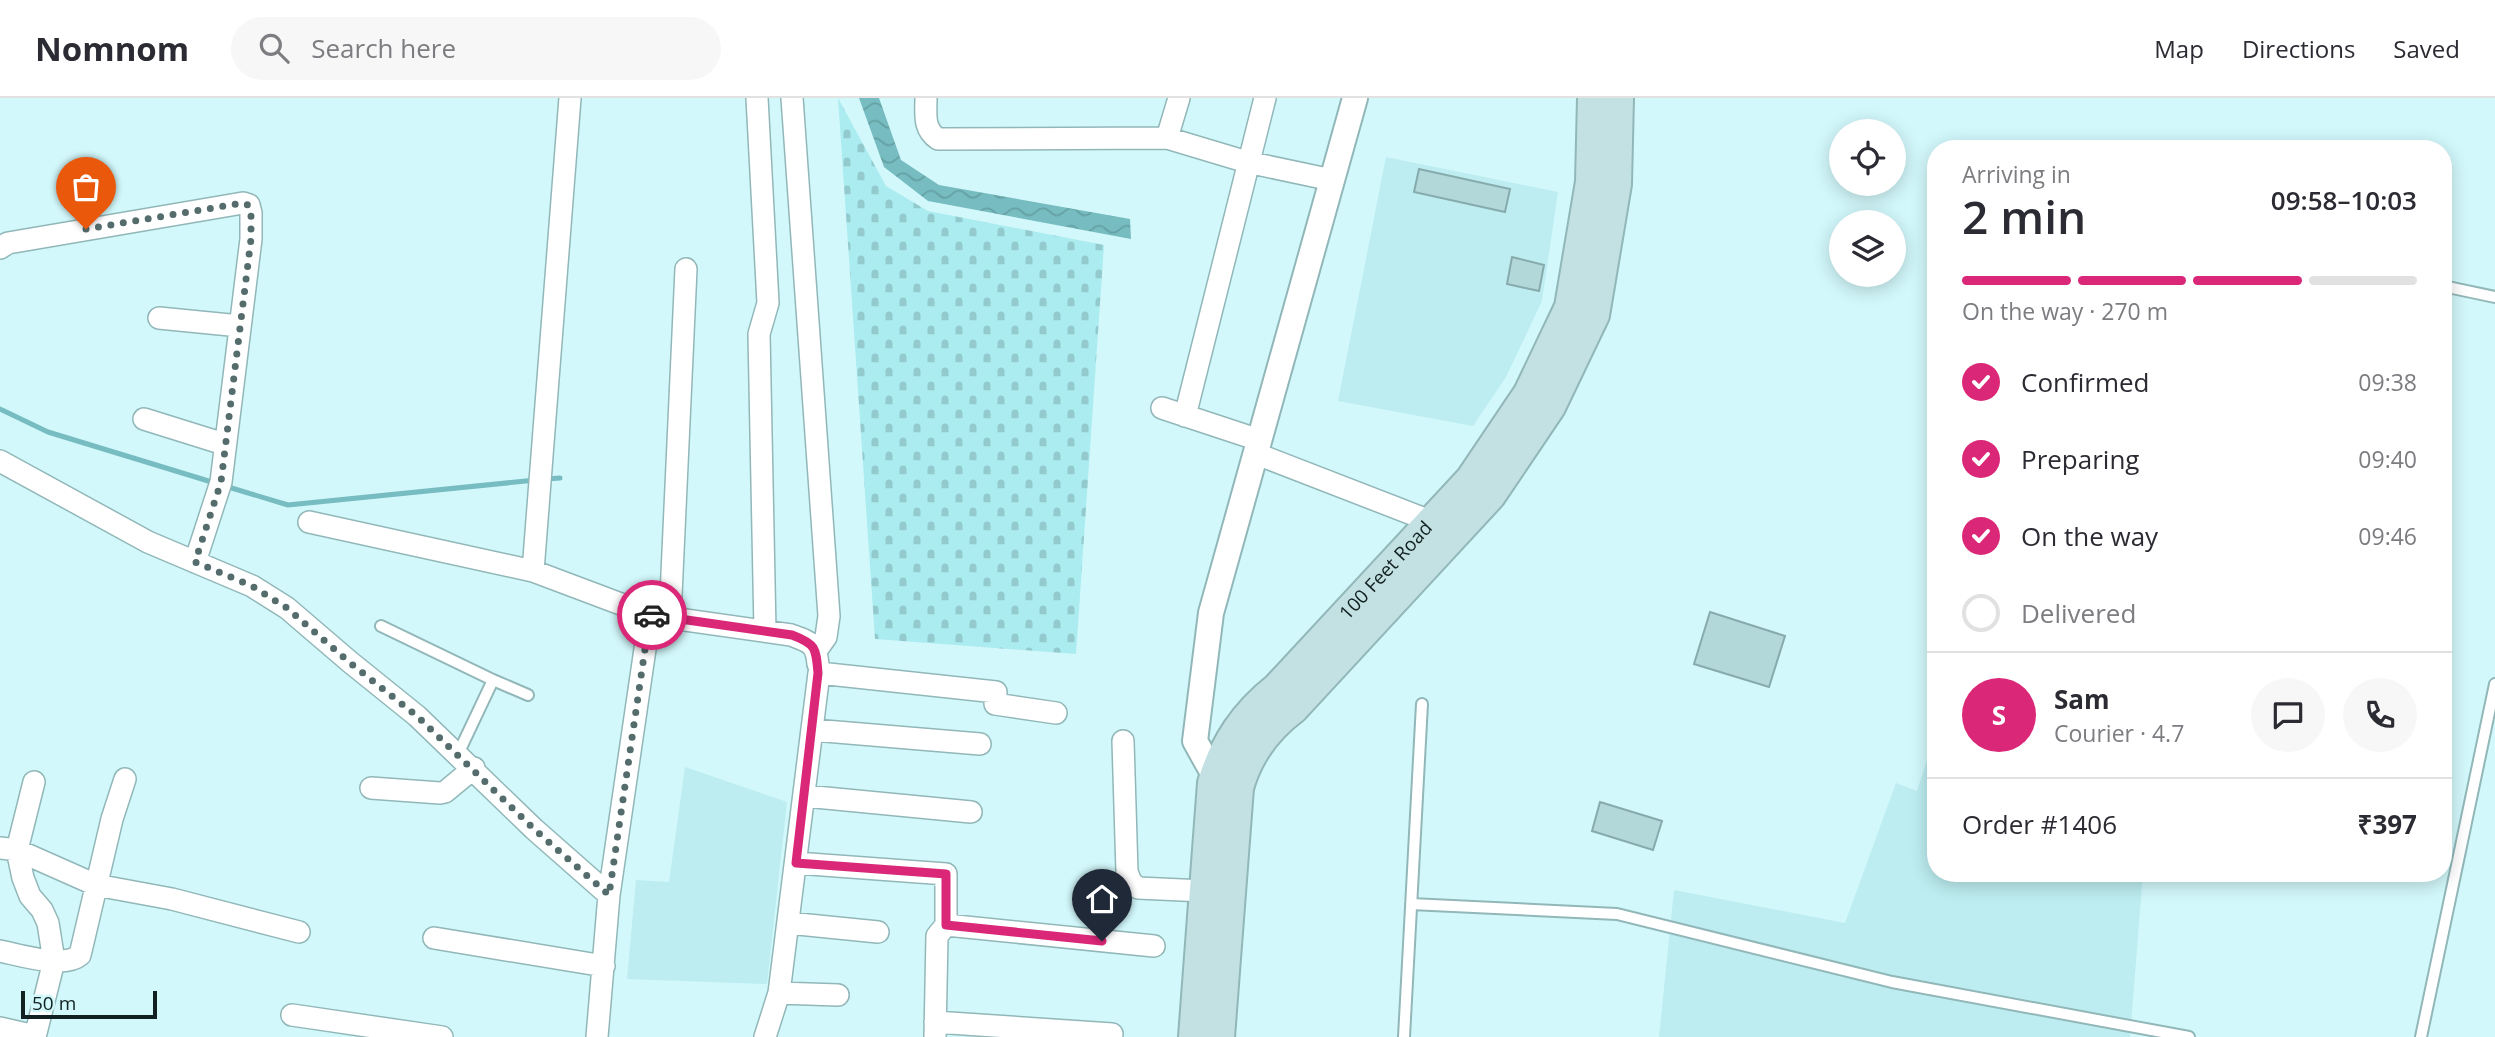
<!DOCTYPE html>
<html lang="en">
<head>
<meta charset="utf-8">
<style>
  :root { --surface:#fff; --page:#f7f7f7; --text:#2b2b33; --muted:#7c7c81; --line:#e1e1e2; --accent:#db2777 }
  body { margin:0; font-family:"Open Sans",sans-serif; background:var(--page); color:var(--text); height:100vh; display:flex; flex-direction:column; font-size:26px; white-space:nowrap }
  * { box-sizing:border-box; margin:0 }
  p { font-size:23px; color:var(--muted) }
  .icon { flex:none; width:38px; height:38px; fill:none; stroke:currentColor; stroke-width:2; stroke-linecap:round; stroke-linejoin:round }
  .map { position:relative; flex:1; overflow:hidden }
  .panel { position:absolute; left:1927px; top:42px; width:525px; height:742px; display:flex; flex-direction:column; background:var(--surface); border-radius:28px; box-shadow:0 4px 18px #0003 }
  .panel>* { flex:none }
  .fabs { position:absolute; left:1829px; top:21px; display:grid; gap:14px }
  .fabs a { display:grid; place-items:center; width:77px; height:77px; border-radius:50%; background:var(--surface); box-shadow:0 4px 18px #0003; font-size:35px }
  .scale { position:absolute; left:21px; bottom:18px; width:136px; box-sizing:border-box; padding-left:7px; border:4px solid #112020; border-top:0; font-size:19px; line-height:24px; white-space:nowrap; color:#112020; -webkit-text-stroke:5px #d2f8fb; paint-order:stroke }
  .pin { position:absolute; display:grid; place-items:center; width:60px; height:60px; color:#fff; margin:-72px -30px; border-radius:50% 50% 50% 0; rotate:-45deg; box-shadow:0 0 7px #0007 }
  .pin .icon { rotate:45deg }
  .courier { position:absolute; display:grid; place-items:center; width:70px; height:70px; margin:-35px; border:5px solid #db2777; border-radius:50%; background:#fff; color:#222; box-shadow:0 2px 9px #0007 }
  .head em { font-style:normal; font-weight:600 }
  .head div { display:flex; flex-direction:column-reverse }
  .head { display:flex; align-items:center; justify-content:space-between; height:119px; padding:0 35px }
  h1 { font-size:46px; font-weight:600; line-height:52px }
  .bar { display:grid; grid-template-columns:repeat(4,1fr); gap:10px 7px; align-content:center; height:84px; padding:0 35px }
  .bar i { height:9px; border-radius:5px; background:var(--line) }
  .bar .active { background:var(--accent) }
  .bar p { grid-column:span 4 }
  .line { display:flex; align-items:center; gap:18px; padding:0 35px; border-top:2px solid var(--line) }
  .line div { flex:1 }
  .round { display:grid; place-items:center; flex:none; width:74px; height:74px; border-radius:37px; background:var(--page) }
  ol { padding:0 35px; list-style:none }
  li { display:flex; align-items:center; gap:21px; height:77px }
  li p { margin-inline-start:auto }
  li .icon { padding:7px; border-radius:50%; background:var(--accent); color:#fff; stroke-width:4 }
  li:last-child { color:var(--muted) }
  li i { width:38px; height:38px; border:4px solid var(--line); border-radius:50% }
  header { display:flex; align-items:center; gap:42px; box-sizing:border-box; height:98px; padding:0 35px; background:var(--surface); border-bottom:2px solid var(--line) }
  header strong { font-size:33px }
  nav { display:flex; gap:38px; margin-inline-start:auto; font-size:24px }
  .search { width:490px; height:63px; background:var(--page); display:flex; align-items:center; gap:18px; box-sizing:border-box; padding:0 24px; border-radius:38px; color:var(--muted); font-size:26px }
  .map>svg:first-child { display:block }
</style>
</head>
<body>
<header>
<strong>Nomnom</strong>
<div class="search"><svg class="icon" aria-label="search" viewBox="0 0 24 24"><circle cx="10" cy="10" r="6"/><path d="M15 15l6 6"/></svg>Search here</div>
<nav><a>Map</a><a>Directions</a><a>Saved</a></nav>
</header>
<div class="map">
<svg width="2495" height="939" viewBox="0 0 2495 939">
  <defs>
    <pattern id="cemetery-stones" width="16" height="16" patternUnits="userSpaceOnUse" patternTransform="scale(1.75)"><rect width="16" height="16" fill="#abecf0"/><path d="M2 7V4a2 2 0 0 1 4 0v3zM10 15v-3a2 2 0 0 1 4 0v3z" fill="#92cace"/></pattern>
    <pattern id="water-waves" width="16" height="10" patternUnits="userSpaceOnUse" patternTransform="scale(1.75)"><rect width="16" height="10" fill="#76bcc0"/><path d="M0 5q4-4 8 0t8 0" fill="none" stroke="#65a1a5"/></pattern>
  </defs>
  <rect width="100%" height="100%" fill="#d2f8fb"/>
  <path fill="#bdedf0" d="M1386 59 1558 94 1542 203 1506 279 1473 328 1338 303Z
    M1935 637 1936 775H2143L2130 939H1659L1674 792 1845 825 1896 685 1917 693Z
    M685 669 787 704 767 886 627 881 636 782 669 784Z"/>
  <path fill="url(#cemetery-stones)" d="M838 0 886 88 928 113 1104 147 1076 556 875 541Z"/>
  <path fill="url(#water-waves)" d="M859 0H879L901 62 939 87 1130 121 1131 141 928 103 884 69Z"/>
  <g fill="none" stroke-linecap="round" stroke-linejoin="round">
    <path stroke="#76bcc0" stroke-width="5" d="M0 311 48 334 215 385
      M546 381 560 380
      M225 388 288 407 536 382"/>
  </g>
  <path fill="#b2d8da" stroke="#87abad" stroke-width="2" d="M1419 71 1510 91 1505 114 1414 94Z
    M1512 159 1544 167 1539 193 1507 186Z
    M1710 514 1785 538 1769 589 1694 566Z
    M1600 704 1662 723 1653 752 1592 733Z"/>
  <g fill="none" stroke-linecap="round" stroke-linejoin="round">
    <defs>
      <path id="service" d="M2443 188 2495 199
        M381 528 493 582
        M458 656 493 582 528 597
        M1411 806 1617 816 1892 884 2189 939
        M1404 939 1422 606
        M2421 939 2495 586"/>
      <path id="minor" d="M757 0 768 205 759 236 765 533
        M792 0 829 518 826 539 816 553
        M926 0C926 16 923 31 938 41L1167 40 1247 64 1332 82
        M1167 40 1179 0
        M0 150 8 145 243 105 249 107 251 115V141L221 384 195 464
        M159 220 240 228
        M1162 310 1259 342
        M1185 318 1265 0
        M144 321 224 346
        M1257 356 1430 423
        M0 363 148 444 252 488 287 510 350 564 417 618 534 731 609 797
        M309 424 533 473 650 517 791 537C810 544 816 545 818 566
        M533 473 570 0
        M670 519 686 171
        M813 632 980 646
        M1123 643 1127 774 1131 784 1138 790 1204 793
        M34 684 17 752 23 780 30 798 42 812 48 825 54 863 35 939
        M371 690 440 695 445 694 474 670
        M805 698 971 714
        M0 750 17 752 96 787 172 801 299 834
        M796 765 946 776V827
        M788 825 878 834
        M434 840 604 868
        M0 853C20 857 64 871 80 857L112 721 125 681
        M779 895 838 897
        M292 917 442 939
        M935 924 1112 936
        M0 930 35 938
        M597 939 609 797 650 517
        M765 939 779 895 819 575 996 594 995 606 1056 615
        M935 939 937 838 946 827 1154 848"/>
      <path id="tertiary" d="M1226 684 1214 677 1195 643 1211 515 1355 0"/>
      <g id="secondary">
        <path id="s1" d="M1193 939 1212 685C1224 645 1244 615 1277 589L1470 381 1528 295 1569 209 1590 84 1592 0"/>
        <path d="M1220 939 1239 690C1248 657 1266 632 1294 611L1491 398 1551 309 1595 217 1617 86 1619 0"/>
      </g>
    </defs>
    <use href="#service" stroke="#92b7b9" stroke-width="14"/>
    <use href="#minor" stroke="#92b7b9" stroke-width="24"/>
    <use href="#tertiary" stroke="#92b7b9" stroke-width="28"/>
    <use href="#secondary" stroke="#92b7b9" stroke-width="32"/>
    <use href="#service" stroke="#fff" stroke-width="10"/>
    <use href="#minor" stroke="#fff" stroke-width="21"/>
    <use href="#tertiary" stroke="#fff" stroke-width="24"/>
    <use href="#secondary" stroke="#c3e0e2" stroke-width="28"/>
  </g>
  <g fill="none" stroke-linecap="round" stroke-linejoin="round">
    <path stroke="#556c6d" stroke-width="7" stroke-dasharray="0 12.6" d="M86 131 243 105 248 107 251 115V141L221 384 195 464 252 488 287 510 349 564 417 618 534 731 609 797 650 517H652"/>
    <path stroke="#db2777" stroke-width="9" d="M652 517 792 537C816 546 816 550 818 575L796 765 946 776V827L1102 843"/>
  </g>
  <g text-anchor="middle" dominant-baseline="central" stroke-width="6" stroke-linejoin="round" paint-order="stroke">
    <g font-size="19" fill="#112020" stroke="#d2f8fb">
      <text stroke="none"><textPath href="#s1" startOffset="532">100 Feet Road</textPath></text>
    </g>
  </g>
</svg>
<div class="fabs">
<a><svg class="icon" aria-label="locate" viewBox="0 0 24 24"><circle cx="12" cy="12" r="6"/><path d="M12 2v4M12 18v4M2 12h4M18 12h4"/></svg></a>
<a><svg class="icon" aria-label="layers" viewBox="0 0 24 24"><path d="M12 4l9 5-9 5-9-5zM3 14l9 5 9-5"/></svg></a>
</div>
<div class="scale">50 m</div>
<div class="pin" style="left:86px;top:131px;background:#ea580c"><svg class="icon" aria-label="bag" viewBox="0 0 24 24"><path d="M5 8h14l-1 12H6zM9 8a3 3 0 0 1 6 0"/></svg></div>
<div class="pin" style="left:1102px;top:843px;background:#1f2937"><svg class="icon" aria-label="home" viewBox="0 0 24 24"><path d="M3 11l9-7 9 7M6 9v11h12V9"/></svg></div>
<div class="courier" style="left:652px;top:517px"><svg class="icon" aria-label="car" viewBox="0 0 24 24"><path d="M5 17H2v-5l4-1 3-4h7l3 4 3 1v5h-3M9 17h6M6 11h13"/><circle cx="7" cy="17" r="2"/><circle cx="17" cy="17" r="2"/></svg></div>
<section class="panel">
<div class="head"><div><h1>2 min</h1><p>Arriving in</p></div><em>09:58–10:03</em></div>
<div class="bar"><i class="active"></i><i class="active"></i><i class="active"></i><i></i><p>On the way · 270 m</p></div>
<ol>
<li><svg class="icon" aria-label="check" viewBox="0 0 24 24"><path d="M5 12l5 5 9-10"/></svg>Confirmed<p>09:38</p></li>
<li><svg class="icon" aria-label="check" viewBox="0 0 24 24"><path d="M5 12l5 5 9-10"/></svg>Preparing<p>09:40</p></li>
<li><svg class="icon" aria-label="check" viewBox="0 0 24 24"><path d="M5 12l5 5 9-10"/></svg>On the way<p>09:46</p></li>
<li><i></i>Delivered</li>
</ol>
<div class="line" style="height:126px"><b class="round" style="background:var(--accent);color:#fff">S</b><div><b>Sam</b><p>Courier · 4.7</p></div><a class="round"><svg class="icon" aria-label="chat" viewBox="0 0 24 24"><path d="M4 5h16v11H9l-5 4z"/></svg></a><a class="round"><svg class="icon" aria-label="phone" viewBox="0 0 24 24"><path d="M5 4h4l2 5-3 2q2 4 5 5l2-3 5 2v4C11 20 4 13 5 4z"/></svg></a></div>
<div class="line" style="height:91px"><div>Order #1406</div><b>₹397</b></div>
</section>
</div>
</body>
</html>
